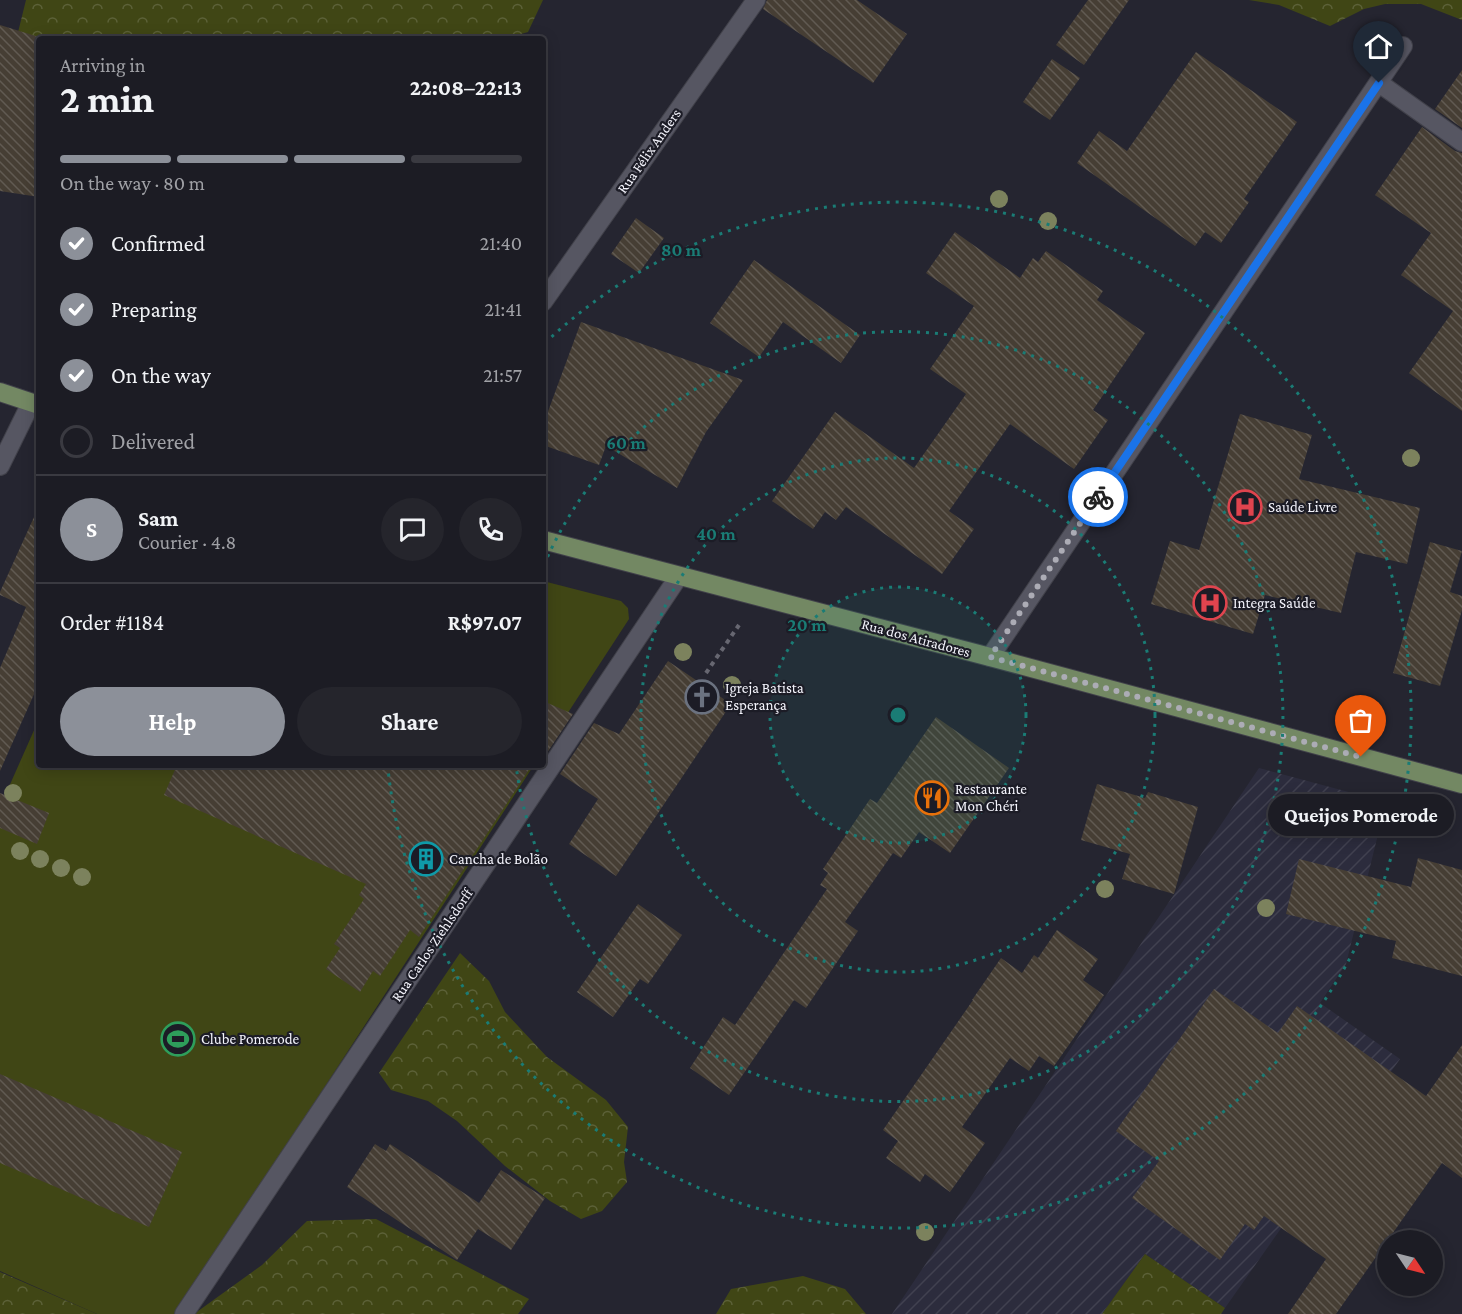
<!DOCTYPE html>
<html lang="en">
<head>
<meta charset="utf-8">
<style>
  :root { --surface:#1c1c24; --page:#25252c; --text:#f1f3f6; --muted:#a0a1a6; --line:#3a3a41; --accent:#8c9099 }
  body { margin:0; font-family:"Crimson Pro",serif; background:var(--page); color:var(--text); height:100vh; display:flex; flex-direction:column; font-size:22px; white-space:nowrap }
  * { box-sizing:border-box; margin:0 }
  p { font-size:20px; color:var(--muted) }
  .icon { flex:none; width:33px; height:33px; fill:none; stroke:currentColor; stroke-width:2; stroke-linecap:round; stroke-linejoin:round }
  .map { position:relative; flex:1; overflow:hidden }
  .panel { position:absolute; left:36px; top:36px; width:510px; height:732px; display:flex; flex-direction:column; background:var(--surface); border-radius:6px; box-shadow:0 3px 15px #0003,0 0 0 2px var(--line) }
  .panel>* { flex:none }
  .needle { width:39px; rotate:125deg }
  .tools { position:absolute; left:1377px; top:1230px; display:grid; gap:12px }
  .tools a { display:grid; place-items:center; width:66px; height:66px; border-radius:50%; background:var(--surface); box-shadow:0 3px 15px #0003,0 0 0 2px var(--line); font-size:30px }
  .pin { position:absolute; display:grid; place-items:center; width:51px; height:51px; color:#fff; margin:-62px -26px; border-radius:50% 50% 50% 0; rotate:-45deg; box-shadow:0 0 6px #0007 }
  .pin .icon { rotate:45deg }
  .courier { position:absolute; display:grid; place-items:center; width:60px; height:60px; margin:-30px; border:4px solid #1a73e8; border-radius:50%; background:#fff; color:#222; box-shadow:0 2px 8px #0007 }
  .bubble { position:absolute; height:42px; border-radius:21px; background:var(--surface); box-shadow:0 3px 15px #0003,0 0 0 2px var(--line); font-size:20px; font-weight:700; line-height:42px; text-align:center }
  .summary em { font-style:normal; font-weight:700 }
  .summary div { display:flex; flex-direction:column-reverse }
  .summary { display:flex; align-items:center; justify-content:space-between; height:102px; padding:0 24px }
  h1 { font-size:39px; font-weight:700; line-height:45px }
  .bar { display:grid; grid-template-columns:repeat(4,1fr); gap:9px 6px; align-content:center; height:72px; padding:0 24px }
  .bar i { height:8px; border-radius:4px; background:var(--line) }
  .bar .selected { background:var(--accent) }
  .bar p { grid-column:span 4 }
  .line { display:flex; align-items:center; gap:15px; padding:0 24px; border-top:2px solid var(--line) }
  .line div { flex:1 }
  .round { display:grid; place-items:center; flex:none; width:63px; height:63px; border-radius:32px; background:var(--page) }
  ol { padding:0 24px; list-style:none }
  li { display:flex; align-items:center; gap:18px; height:66px }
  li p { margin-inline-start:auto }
  li .icon { padding:6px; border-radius:50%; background:var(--accent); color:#fff; stroke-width:4 }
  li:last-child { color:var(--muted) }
  li i { width:33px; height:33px; border:3px solid var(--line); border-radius:50% }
  .cta { display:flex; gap:12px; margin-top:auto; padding:12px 24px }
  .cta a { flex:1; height:69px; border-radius:36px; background:var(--accent); color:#fff; font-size:24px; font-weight:700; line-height:69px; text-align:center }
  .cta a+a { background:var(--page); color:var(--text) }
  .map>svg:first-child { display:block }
</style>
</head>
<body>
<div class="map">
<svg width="1462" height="1314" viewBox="0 0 1462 1314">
  <defs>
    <pattern id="industrial-furrows" width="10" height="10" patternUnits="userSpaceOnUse" patternTransform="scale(1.5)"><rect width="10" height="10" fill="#2c2c3d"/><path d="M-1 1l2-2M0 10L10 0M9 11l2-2" fill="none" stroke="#414150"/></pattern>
    <pattern id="forest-crowns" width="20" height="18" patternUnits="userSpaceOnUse" patternTransform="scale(1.5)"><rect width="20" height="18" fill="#404615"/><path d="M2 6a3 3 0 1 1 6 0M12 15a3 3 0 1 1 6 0" fill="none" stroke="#5c6138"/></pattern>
    <pattern id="building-back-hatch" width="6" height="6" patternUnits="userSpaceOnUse" patternTransform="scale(1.5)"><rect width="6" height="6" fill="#463e34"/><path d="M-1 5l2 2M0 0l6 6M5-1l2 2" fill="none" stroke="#615a52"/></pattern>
  </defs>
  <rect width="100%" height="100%" fill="#252530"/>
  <path fill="url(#industrial-furrows)" d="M1259 768 1386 802 1346 964 1320 1003 1400 1059 1225 1308 1145 1254 1102 1314H892Z"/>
  <path fill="#404615" d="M543 581 621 601 628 608 629 619 543 751Z
    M39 719V765H534L177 1314H97L0 1271V807Z"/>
  <path fill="url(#forest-crowns)" d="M26 0H543L528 32 504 39H39L5 85Z
    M1249 0H1462V20L1421 4H1385L1364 9 1330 26 1279 5Z
    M460 953 489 981 505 1012 547 1057 606 1100 628 1127 624 1162 627 1182 602 1211 581 1219 550 1201 505 1166 457 1121 428 1101 391 1090 379 1073Z
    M376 1219 529 1299 518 1314H194L262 1265 307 1221Z
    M1145 1254 1225 1308 1221 1314H1102Z
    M0 1272 97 1314H0Z
    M803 1276 845 1289 866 1314H716L731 1289Z"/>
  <path fill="url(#building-back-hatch)" d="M767 0H857L907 34 873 83 763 9Z
    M1088 0H1129L1084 65 1056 45Z
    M0 25 39 37V197L0 191Z
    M1196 52 1297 122 1244 199 1249 202 1221 243 1205 232 1195 246 1077 163 1099 131 1127 151Z
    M1052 59 1080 78 1050 120 1023 102Z
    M1462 70V128L1435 109Z
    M1422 127 1455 151 1462 153V411L1409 373 1453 311 1401 275 1431 233 1375 195Z
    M636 218 664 238 639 273 611 254Z
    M955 232 1020 278 1033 258 1038 262 1046 251 1103 291 1097 300 1145 333 1093 410 1108 420 1074 469 1010 424 949 511 974 529 942 574 846 507 836 520 825 512 813 529 772 501 835 412 914 468 966 394 930 369 974 306 926 273Z
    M754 260 860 335 841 363 783 322 759 357 710 323Z
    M581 322 743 380 706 432 677 488 606 446 599 465 543 445V425Z
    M1240 414 1312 435 1299 479 1420 508 1407 564 1356 552 1341 613 1265 595 1253 634 1151 604 1170 541 1199 550Z
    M39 506V683L0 771V668L26 607 0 595V592Z
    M1430 542 1462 551 1450 592 1462 596V610L1440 686 1393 673Z
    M668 661 731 704 616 876 569 844 598 799 560 774 594 723 619 734Z
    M543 701 573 714 543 759Z
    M936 717 1009 768 950 853 919 832 901 858 893 853 845 922 858 931 806 1008 794 1000 729 1095 690 1068 723 1017 735 1025 827 889 820 885 828 873 823 869 870 799 877 803Z
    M177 765H532L419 937 410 930 380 976 373 971 360 992 326 969 340 948 334 944 364 899 359 895 366 884 164 795Z
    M1097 784 1145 798 1148 792 1198 807 1174 894 1122 879 1130 854 1081 840Z
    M0 793 49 813 37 844 0 828Z
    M1418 858 1462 870V976L1392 958 1396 941 1286 914 1299 859 1411 887Z
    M638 904 682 935 648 984 640 979 613 1017 577 992Z
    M1057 930 1098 959 1083 980 1104 995 1054 1066 1039 1056 1029 1071 1010 1058 962 1127 985 1143 950 1192 925 1174 920 1182 886 1158 898 1141 883 1130 973 1000H972L1001 958 1022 973 1034 955 1038 958Z
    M1214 989 1278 1033 1297 1006 1426 1096 1462 1045V1178L1442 1163 1336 1314H1288L1326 1259 1264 1216 1254 1230 1245 1224 1220 1260 1132 1198 1159 1161 1116 1131Z
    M0 1074 182 1152 149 1227 0 1163Z
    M375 1144 386 1151 390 1144 479 1203 501 1170 545 1198 511 1250 478 1229 457 1260 347 1187Z"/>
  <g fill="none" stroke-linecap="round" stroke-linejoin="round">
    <defs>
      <path id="minor" d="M1379 83 1462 142
        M543 302 756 0
        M0 466 31 403
        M990 657 1403 46
        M184 1314 679 576"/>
      <path id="primary" d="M0 392 39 405
        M543 540 990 657 1462 784"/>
    </defs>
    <use href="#minor" stroke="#41414a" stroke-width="20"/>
    <use href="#primary" stroke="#41414a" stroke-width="20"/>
    <path stroke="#676771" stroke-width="4" stroke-dasharray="4.5 4.5" stroke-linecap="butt" d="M706 673 739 625"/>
    <use href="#minor" stroke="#565662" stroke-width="18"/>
    <use href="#primary" stroke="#738863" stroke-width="18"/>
  </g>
  <g fill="#7c825d">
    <circle cx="999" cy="199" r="9"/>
    <circle cx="1048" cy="221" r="9"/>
    <circle cx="1411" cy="458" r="9"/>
    <circle cx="683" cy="652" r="9"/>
    <circle cx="732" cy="685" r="9"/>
    <circle cx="13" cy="793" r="9"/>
    <circle cx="20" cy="851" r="9"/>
    <circle cx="40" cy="859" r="9"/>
    <circle cx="61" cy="868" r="9"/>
    <circle cx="82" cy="877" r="9"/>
    <circle cx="1105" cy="889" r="9"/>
    <circle cx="1266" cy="908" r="9"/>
    <circle cx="925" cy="1232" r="9"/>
  </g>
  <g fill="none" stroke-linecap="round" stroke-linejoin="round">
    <path stroke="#acacb5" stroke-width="6" stroke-dasharray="0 10.8" d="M1098 497 990 657 1361 757"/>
    <path stroke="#1a73e8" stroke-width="8" d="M1098 497 1379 83"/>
  </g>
  <circle cx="898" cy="715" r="128" fill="#1a7c75" fill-opacity=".12"/>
  <g fill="none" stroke="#1a7c75" stroke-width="3" stroke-dasharray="3 6">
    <circle cx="898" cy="715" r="128"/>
    <circle cx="898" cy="715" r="257"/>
    <path d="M544 565A385 385 0 1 1 516 765"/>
    <path d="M545 343A513 513 0 1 1 388 769"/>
  </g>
  <defs>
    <symbol id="hospital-ring" viewBox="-11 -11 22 22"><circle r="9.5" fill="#1c1c26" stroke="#e0444e" stroke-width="1.5"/><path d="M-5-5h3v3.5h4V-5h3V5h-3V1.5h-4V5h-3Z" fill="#e0444e"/></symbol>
    <symbol id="church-ring" viewBox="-11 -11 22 22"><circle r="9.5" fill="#1c1c26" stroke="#6b7280" stroke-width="1.5"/><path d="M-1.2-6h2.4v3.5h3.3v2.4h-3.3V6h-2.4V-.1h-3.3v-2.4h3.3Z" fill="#6b7280"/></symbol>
    <symbol id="restaurant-ring" viewBox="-11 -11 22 22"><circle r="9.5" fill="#1c1c26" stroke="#e8710a" stroke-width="1.5"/><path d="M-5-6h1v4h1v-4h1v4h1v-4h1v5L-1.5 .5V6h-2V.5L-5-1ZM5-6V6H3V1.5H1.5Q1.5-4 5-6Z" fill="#e8710a"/></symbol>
    <symbol id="building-ring" viewBox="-11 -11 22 22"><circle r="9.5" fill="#1c1c26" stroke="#0f9aa8" stroke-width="1.5"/><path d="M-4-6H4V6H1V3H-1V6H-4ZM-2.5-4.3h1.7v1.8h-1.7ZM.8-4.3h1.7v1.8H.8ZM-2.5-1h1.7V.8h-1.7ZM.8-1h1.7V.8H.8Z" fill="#0f9aa8"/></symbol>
    <symbol id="stadium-ring" viewBox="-11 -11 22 22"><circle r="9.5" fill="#1c1c26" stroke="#2e9e5b" stroke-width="1.5"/><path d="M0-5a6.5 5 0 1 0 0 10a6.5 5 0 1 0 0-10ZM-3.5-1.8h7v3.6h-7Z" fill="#2e9e5b"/></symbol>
  </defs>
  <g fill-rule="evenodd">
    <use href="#hospital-ring" x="1226" y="488" width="38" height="38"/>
    <use href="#hospital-ring" x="1191" y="584" width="38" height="38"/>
    <use href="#church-ring" x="683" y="678" width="38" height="38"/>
    <use href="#restaurant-ring" x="913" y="779" width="38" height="38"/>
    <use href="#building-ring" x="407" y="840" width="38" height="38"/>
    <use href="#stadium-ring" x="159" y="1020" width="38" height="38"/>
  </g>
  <g text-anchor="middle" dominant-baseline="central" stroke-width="4.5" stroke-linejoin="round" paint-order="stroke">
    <g font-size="15" fill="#f4f4fc" stroke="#1c1c26">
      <text transform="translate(649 151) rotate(-55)">Rua Félix Anders</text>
      <text transform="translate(916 638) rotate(15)">Rua dos Atiradores</text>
      <text transform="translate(432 945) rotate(-56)">Rua Carlos Ziehlsdorff</text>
    </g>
    <g font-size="15" fill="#f4f4fc" stroke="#1c1c26" text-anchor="start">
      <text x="1268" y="507">Saúde Livre</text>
      <text x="1233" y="603">Integra Saúde</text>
      <text x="725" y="688">Igreja Batista<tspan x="725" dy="17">Esperança</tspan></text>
      <text x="955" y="789">Restaurante<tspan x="955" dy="17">Mon Chéri</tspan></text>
      <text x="449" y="859">Cancha de Bolão</text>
      <text x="201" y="1039">Clube Pomerode</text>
    </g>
  </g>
  <circle cx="898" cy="715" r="9" fill="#1a7c75" stroke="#1c1c26" stroke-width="3"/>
  <g font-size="18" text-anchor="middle" font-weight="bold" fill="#1a7c75" stroke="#1c1c26" stroke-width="4.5" stroke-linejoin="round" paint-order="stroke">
    <text x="681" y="256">80 m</text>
    <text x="626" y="449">60 m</text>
    <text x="716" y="540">40 m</text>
    <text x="807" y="631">20 m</text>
  </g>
</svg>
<div class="tools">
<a><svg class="needle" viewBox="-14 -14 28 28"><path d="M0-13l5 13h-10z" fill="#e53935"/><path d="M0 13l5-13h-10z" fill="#a0a1a6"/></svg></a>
</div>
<div class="pin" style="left:1361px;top:757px;background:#ea580c"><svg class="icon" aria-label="bag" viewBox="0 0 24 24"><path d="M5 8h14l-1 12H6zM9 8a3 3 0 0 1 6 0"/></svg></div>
<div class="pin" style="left:1379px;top:83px;background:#1f2937"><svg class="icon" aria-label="home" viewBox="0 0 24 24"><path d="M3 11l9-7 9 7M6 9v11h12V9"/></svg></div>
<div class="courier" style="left:1098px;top:497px"><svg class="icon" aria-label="bike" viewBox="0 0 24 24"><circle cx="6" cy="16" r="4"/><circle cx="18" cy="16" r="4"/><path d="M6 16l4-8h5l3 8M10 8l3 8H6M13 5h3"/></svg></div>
<div class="bubble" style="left:1268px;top:794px;width:186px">Queijos Pomerode</div>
<section class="panel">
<div class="summary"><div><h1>2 min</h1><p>Arriving in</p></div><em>22:08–22:13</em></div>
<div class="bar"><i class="selected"></i><i class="selected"></i><i class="selected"></i><i></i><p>On the way · 80 m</p></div>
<ol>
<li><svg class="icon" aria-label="check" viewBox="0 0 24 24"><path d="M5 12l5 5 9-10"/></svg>Confirmed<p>21:40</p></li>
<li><svg class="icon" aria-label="check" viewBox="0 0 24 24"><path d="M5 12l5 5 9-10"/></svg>Preparing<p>21:41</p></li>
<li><svg class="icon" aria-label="check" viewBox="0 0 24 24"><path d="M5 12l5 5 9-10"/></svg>On the way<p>21:57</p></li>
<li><i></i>Delivered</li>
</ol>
<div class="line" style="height:108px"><b class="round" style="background:var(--accent);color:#fff">S</b><div><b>Sam</b><p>Courier · 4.8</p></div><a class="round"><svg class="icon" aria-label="chat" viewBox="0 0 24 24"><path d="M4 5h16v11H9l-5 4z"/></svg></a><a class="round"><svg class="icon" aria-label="phone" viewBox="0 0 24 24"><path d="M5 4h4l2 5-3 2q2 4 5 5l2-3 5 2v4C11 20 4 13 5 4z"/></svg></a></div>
<div class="line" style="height:78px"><div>Order #1184</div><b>R$97.07</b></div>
<div class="cta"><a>Help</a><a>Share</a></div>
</section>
</div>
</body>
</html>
